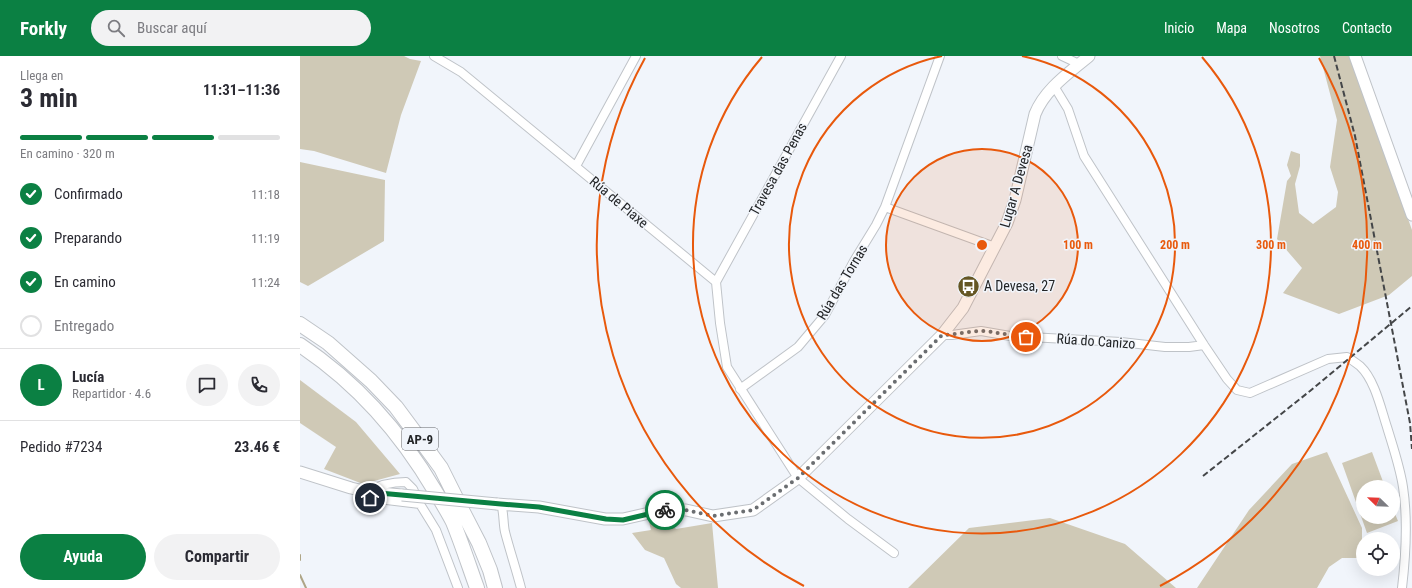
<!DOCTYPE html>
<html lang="es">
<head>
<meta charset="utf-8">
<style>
  :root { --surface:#fff; --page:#f2f2f3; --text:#2b2b33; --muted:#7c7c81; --line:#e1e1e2; --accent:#0b8043 }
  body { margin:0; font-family:"Roboto Condensed",sans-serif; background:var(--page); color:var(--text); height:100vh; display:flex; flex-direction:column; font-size:15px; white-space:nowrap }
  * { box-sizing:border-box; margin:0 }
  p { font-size:13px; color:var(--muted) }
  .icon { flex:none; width:22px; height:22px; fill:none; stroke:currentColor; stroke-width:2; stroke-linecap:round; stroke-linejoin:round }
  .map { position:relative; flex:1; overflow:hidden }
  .side { display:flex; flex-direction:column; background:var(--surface); width:300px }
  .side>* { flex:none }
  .needle { width:26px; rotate:293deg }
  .tools { position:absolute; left:1056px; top:424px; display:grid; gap:8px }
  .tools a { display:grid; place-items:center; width:44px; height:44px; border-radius:50%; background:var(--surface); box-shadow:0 4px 16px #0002; font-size:20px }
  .pin { position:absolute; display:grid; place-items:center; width:34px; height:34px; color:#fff; margin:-17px; border:2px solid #fff; border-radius:50%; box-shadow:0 1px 4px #0007 }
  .courier { position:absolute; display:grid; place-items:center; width:40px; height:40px; margin:-20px; border:3px solid #0b8043; border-radius:50%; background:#fff; color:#222; box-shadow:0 1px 5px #0007 }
  .headline em { font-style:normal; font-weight:700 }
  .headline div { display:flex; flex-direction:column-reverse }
  .headline { display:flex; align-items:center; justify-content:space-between; height:68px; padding:0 20px }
  h1 { font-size:26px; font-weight:700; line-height:30px }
  .bar { display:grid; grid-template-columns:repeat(4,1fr); gap:6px 4px; align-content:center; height:48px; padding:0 20px }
  .bar i { height:5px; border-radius:3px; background:var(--line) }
  .bar .active { background:var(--accent) }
  .bar p { grid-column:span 4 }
  .line { display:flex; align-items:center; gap:10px; padding:0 20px; border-top:1px solid var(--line) }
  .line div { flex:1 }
  .round { display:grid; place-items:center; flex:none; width:42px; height:42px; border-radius:21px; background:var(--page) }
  ol { padding:0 20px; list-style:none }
  li { display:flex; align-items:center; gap:12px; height:44px }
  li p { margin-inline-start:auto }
  li .icon { padding:4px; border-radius:50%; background:var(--accent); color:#fff; stroke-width:4 }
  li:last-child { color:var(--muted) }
  li i { width:22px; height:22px; border:2px solid var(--line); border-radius:50% }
  .cta { display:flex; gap:8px; margin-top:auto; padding:8px 20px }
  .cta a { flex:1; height:46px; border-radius:24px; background:var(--accent); color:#fff; font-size:16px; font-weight:700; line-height:46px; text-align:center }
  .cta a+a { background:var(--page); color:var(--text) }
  header { display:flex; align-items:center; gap:24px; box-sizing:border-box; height:56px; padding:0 20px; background:var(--accent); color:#fff }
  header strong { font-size:19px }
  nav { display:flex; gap:22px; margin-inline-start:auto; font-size:14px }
  .search { width:280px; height:36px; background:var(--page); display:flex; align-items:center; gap:10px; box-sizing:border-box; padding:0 14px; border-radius:22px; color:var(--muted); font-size:15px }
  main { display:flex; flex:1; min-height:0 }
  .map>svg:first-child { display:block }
</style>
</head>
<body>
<header>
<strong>Forkly</strong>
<div class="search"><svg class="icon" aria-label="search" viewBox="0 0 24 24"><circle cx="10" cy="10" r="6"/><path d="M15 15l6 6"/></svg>Buscar aquí</div>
<nav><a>Inicio</a><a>Mapa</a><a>Nosotros</a><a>Contacto</a></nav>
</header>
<main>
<section class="side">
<div class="headline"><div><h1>3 min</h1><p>Llega en</p></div><em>11:31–11:36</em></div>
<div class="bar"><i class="active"></i><i class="active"></i><i class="active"></i><i></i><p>En camino · 320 m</p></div>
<ol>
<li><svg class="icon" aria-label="check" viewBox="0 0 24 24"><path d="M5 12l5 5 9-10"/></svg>Confirmado<p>11:18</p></li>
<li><svg class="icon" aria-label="check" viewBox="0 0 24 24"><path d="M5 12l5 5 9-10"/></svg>Preparando<p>11:19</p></li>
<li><svg class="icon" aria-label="check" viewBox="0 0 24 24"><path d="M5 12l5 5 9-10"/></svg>En camino<p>11:24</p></li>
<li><i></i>Entregado</li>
</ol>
<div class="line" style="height:72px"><b class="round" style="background:var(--accent);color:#fff">L</b><div><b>Lucía</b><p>Repartidor · 4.6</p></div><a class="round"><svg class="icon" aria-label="chat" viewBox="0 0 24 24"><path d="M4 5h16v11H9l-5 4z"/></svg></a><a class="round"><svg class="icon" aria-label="phone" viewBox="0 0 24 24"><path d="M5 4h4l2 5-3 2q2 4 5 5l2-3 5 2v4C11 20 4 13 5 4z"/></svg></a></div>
<div class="line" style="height:52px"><div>Pedido #7234</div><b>23.46 €</b></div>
<div class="cta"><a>Ayuda</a><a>Compartir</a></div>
</section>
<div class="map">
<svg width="1112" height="532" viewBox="0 0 1112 532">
  <rect width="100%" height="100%" fill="#f1f5fb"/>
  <path fill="#cfc9b6" d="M0 0H104L110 3 121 5 101 59 86 117 14 95 0 93Z
    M1020 0H1050L1112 174V220L1089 239 1039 258 983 237 1002 212 977 183 987 125 991 120 987 109 991 95 1000 98V110L995 128 999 157 1013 168 1036 151 1038 136 1030 111 1037 64Z
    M0 106 85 124 84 185 8 230 0 226Z
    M0 324 56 366 100 418 63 428 24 413 36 391 0 367Z
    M1027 396 1062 472V502H1042L1029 511 1017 532H897L949 454 992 408Z
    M1072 396 1085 431H1063V461H1093V453L1098 465 1067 477 1042 407Z
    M750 462 825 488 876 532H608L669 472Z
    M366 463 376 473 412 467 418 532H381L376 528 364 502 345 494 332 477 351 474 349 466Z"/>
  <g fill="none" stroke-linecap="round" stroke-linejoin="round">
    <path stroke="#aea587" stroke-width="2" d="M0 499V504
      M0 519 6 532"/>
    <defs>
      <path id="street" d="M134 0 161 16 416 226 420 267 427 311 498 422 548 463 594 497
        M762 0 779 8
        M754 30 768 53 784 100 904 289 927 323 937 334 950 337 1028 303 1047 301C1052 304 1056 307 1060 310 1075 324 1081 353 1087 371 1093 391 1100 411 1103 431 1108 464 1106 498 1102 532
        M276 110 336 0
        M585 151 695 191
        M416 226 541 0
        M642 279H652L681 275 710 280 821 286 865 291H889L904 289
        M440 333 498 291 525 259 554 205 576 169 585 151 640 0
        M120 448 70 442 68 439V436C80 428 92 426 106 426L113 433 120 448 136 474 158 532
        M201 448C204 456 203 467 205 476 210 495 216 513 221 532"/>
      <path id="secondary" d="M1055 0 1112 159
        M0 416 51 432 68 436 102 439
        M197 448 239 451 305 463H323L363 454H386L413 460 453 454 498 422 642 279 663 252 707 167 715 144 735 58C745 33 769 17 789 0"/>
      <path id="highway" d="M0 268 28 287 71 325 96 351 119 382 141 412 163 456 179 487 190 514 195 532
        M0 289C56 326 101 377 135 435 141 445 148 456 153 466 162 488 169 510 177 532"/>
    </defs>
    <use href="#street" stroke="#bfc3c8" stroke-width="10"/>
    <use href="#secondary" stroke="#bfc3c8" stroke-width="13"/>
    <use href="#highway" stroke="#bfc3c8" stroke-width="16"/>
    <use href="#street" stroke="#fff" stroke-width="8"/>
    <use href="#secondary" stroke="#fff" stroke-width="11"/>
    <use href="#highway" stroke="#fff" stroke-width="14"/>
    <path stroke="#444648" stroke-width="2" stroke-dasharray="6 3" stroke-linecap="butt" d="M1034 0 1055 80 1110 367 1112 393
      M903 420 1010 335 1112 250"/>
    <defs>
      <path id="secondary-bridge" d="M102 439 197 448"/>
    </defs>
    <use href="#secondary-bridge" stroke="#bfc3c8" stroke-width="13" stroke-linecap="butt"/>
    <use href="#secondary-bridge" stroke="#fff" stroke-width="11"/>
  </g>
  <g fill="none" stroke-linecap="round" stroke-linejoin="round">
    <path stroke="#6b6e71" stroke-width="4" stroke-dasharray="0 7.2" d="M365 454H386L413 460 453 454 498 422 642 279C655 279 669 275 682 275 697 276 711 280 726 281"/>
    <path stroke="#0b8043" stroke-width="5" d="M70 442 68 439V436L201 448 239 451 306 463 323 464 365 454"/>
  </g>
  <circle cx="682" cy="189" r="96" fill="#e8590c" fill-opacity=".12"/>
  <g fill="none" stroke="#e8590c" stroke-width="2">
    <circle cx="682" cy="189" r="96"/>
    <path d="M722 0A193 193 0 1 1 642 0"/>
    <path d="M902 1A289 289 0 1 1 462 1"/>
    <path d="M504 530A385 385 0 0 1 345 2M1019 2A385 385 0 0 1 860 530"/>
  </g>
  <defs>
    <symbol id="bus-disc" viewBox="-11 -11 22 22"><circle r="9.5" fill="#645623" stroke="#f1f5fb"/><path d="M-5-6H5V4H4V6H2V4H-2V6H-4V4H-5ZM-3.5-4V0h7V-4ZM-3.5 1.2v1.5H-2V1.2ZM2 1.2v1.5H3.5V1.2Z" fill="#fff"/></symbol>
  </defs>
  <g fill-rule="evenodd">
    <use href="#bus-disc" x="656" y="218" width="25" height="25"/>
  </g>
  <g text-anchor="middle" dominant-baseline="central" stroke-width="3" stroke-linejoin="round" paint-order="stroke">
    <rect fill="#f1f5fb" stroke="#616367" stroke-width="1" x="102" y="372" width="36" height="22" rx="3"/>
    <g font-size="13" font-weight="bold" fill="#232527">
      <text x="120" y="383">AP-9</text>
    </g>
    <g font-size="14" fill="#232527" stroke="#f1f5fb">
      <text transform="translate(478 113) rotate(-61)">Travesa das Penas</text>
      <text transform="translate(716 130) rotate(-74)">Lugar A Devesa</text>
      <text transform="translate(319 146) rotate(40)">Rúa de Piaxe</text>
      <text transform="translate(542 226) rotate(-59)">Rúa das Tornas</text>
      <text transform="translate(796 285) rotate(4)">Rúa do Canizo</text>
    </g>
    <g font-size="14" fill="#232527" stroke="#f1f5fb" text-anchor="start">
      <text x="684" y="230">A Devesa, 27</text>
    </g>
  </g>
  <circle cx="682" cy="189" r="6" fill="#e8590c" stroke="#f1f5fb" stroke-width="2"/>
  <g font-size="12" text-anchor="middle" font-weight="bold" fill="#e8590c" stroke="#f1f5fb" stroke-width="3" stroke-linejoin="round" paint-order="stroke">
    <text x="778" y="193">100 m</text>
    <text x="875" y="193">200 m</text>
    <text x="971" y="193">300 m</text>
    <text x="1067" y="193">400 m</text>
  </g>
</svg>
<div class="tools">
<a><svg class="needle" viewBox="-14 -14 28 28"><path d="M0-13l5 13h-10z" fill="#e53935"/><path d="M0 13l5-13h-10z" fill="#7c7c81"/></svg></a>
<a><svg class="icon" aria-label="locate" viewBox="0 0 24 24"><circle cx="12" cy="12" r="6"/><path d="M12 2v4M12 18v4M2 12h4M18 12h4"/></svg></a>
</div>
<div class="pin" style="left:726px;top:281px;background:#ea580c"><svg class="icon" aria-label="bag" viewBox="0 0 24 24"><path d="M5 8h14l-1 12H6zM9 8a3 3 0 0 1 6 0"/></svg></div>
<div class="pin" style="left:70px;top:442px;background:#1f2937"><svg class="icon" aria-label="home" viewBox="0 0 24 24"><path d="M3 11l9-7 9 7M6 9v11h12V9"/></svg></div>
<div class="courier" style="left:365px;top:454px"><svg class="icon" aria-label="bike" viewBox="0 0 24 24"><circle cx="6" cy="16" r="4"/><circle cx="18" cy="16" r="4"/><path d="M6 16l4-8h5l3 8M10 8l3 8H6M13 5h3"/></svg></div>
</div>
</main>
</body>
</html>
